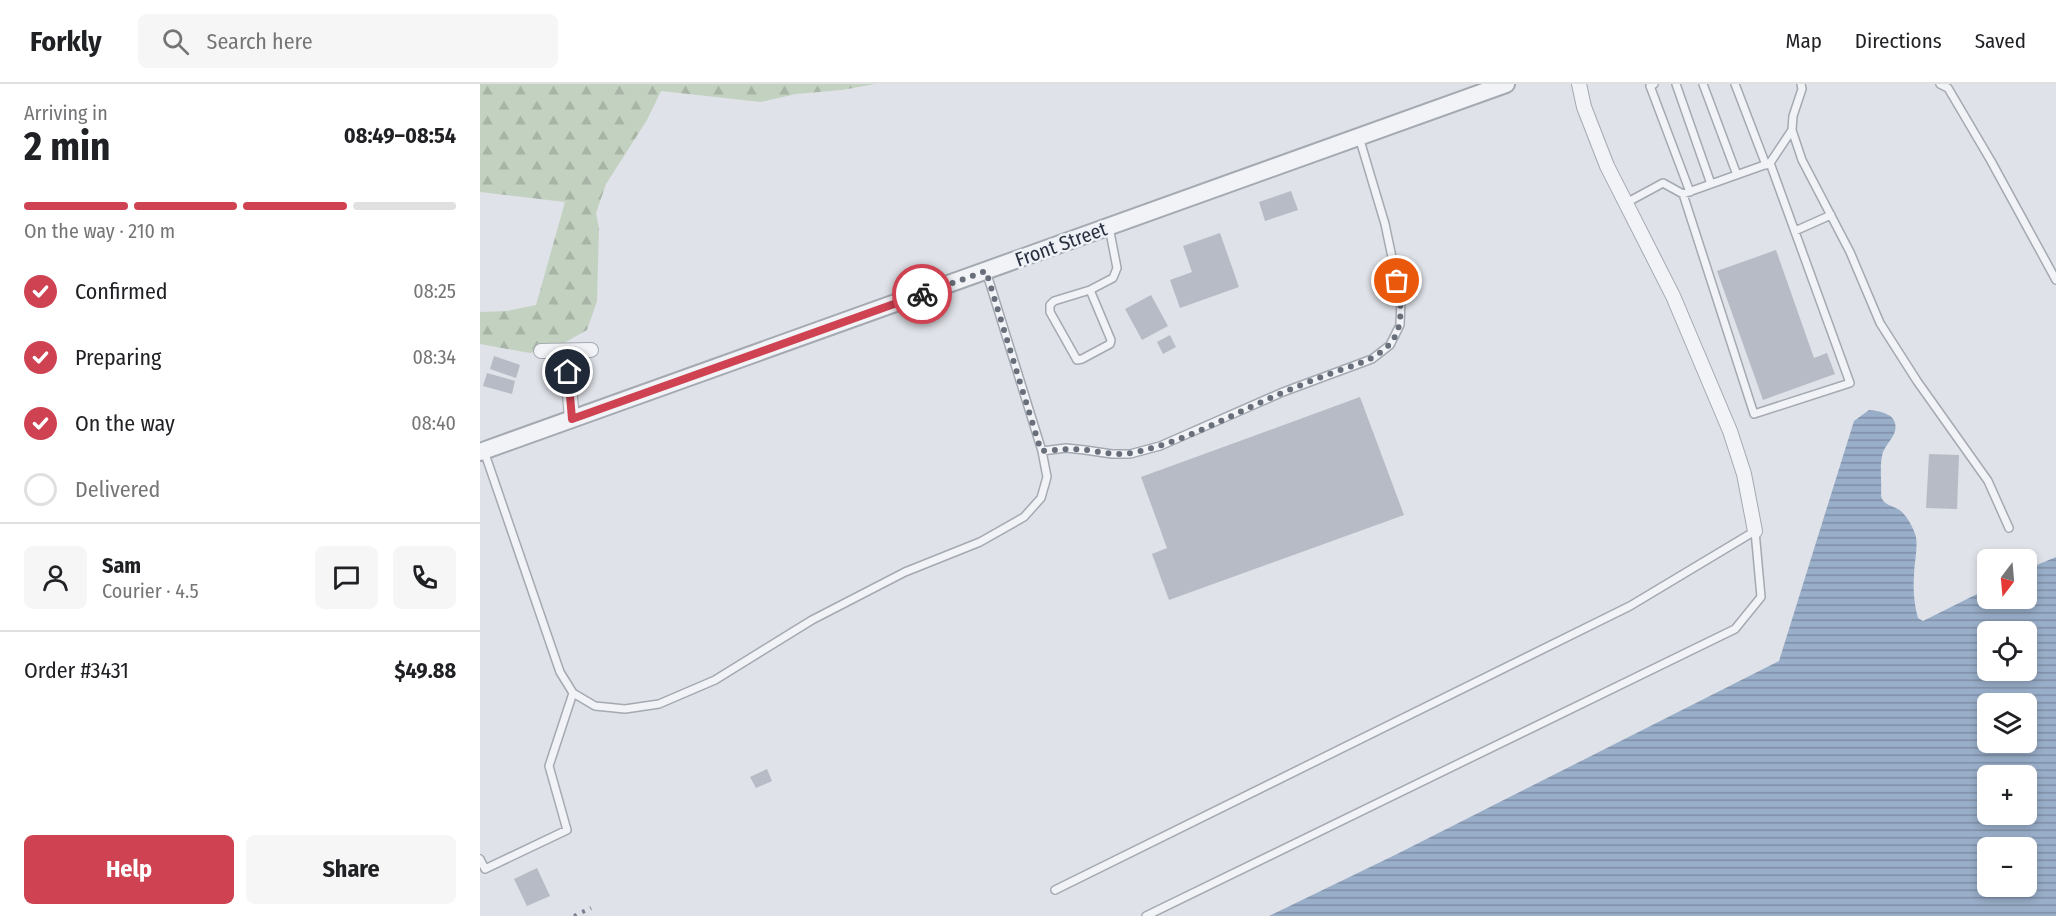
<!DOCTYPE html>
<html lang="en">
<head>
<meta charset="utf-8">
<style>
  :root { --surface:#fff; --page:#f6f6f6; --text:#202124; --muted:#757577; --line:#e0e0e0; --accent:#ce4251 }
  body { margin:0; font-family:"Fira Sans Condensed",sans-serif; background:var(--page); color:var(--text); height:100vh; display:flex; flex-direction:column; font-size:22px; white-space:nowrap }
  * { box-sizing:border-box; margin:0 }
  p { font-size:20px; color:var(--muted) }
  .icon { flex:none; width:33px; height:33px; fill:none; stroke:currentColor; stroke-width:2; stroke-linecap:round; stroke-linejoin:round }
  .map { position:relative; flex:1; overflow:hidden }
  .drawer { display:flex; flex-direction:column; background:var(--surface); width:480px }
  .drawer>* { flex:none }
  .needle { width:39px; rotate:196deg }
  .tools { position:absolute; left:1497px; top:465px; display:grid; gap:12px }
  .tools a { display:grid; place-items:center; width:60px; height:60px; border-radius:9px; background:var(--surface); box-shadow:0 3px 9px #0003; font-size:30px }
  .pin { position:absolute; display:grid; place-items:center; width:51px; height:51px; color:#fff; margin:-26px; border:3px solid #fff; border-radius:50%; box-shadow:0 2px 6px #0007 }
  .courier { position:absolute; display:grid; place-items:center; width:60px; height:60px; margin:-30px; border:4px solid #ce4251; border-radius:50%; background:#fff; color:#222; box-shadow:0 2px 8px #0007 }
  .overview em { font-style:normal; font-weight:700 }
  .overview div { display:flex; flex-direction:column-reverse }
  .overview { display:flex; align-items:center; justify-content:space-between; height:102px; padding:0 24px }
  h1 { font-size:39px; font-weight:700; line-height:45px }
  .bar { display:grid; grid-template-columns:repeat(4,1fr); gap:9px 6px; align-content:center; height:72px; padding:0 24px }
  .bar i { height:8px; border-radius:4px; background:var(--line) }
  .bar .active { background:var(--accent) }
  .bar p { grid-column:span 4 }
  .line { display:flex; align-items:center; gap:15px; padding:0 24px; border-top:2px solid var(--line) }
  .line div { flex:1 }
  .round { display:grid; place-items:center; flex:none; width:63px; height:63px; border-radius:9px; background:var(--page) }
  ol { padding:0 24px; list-style:none }
  li { display:flex; align-items:center; gap:18px; height:66px }
  li p { margin-inline-start:auto }
  li .icon { padding:6px; border-radius:50%; background:var(--accent); color:#fff; stroke-width:4 }
  li:last-child { color:var(--muted) }
  li i { width:33px; height:33px; border:3px solid var(--line); border-radius:50% }
  .cta { display:flex; gap:12px; margin-top:auto; padding:12px 24px }
  .cta a { flex:1; height:69px; border-radius:9px; background:var(--accent); color:#fff; font-size:24px; font-weight:700; line-height:69px; text-align:center }
  .cta a+a { background:var(--page); color:var(--text) }
  header { display:flex; align-items:center; gap:36px; box-sizing:border-box; height:84px; padding:0 30px; background:var(--surface); border-bottom:2px solid var(--line) }
  header strong { font-size:28px }
  nav { display:flex; gap:33px; margin-inline-start:auto; font-size:21px }
  .search { width:420px; height:54px; background:var(--page); display:flex; align-items:center; gap:15px; box-sizing:border-box; padding:0 21px; border-radius:9px; color:var(--muted); font-size:22px }
  main { display:flex; flex:1; min-height:0 }
  .map>svg:first-child { display:block }
</style>
</head>
<body>
<header>
<strong>Forkly</strong>
<div class="search"><svg class="icon" aria-label="search" viewBox="0 0 24 24"><circle cx="10" cy="10" r="6"/><path d="M15 15l6 6"/></svg>Search here</div>
<nav><a>Map</a><a>Directions</a><a>Saved</a></nav>
</header>
<main>
<section class="drawer">
<div class="overview"><div><h1>2 min</h1><p>Arriving in</p></div><em>08:49–08:54</em></div>
<div class="bar"><i class="active"></i><i class="active"></i><i class="active"></i><i></i><p>On the way · 210 m</p></div>
<ol>
<li><svg class="icon" aria-label="check" viewBox="0 0 24 24"><path d="M5 12l5 5 9-10"/></svg>Confirmed<p>08:25</p></li>
<li><svg class="icon" aria-label="check" viewBox="0 0 24 24"><path d="M5 12l5 5 9-10"/></svg>Preparing<p>08:34</p></li>
<li><svg class="icon" aria-label="check" viewBox="0 0 24 24"><path d="M5 12l5 5 9-10"/></svg>On the way<p>08:40</p></li>
<li><i></i>Delivered</li>
</ol>
<div class="line" style="height:108px"><a class="round"><svg class="icon" aria-label="person" viewBox="0 0 24 24"><circle cx="12" cy="8" r="4"/><path d="M4 21q1-7 8-7t8 7"/></svg></a><div><b>Sam</b><p>Courier · 4.5</p></div><a class="round"><svg class="icon" aria-label="chat" viewBox="0 0 24 24"><path d="M4 5h16v11H9l-5 4z"/></svg></a><a class="round"><svg class="icon" aria-label="phone" viewBox="0 0 24 24"><path d="M5 4h4l2 5-3 2q2 4 5 5l2-3 5 2v4C11 20 4 13 5 4z"/></svg></a></div>
<div class="line" style="height:78px"><div>Order #3431</div><b>$49.88</b></div>
<div class="cta"><a>Help</a><a>Share</a></div>
</section>
<div class="map">
<svg width="1576" height="832" viewBox="0 0 1576 832">
  <defs>
    <pattern id="forest-firs" width="22" height="20" patternUnits="userSpaceOnUse" patternTransform="scale(1.5)"><rect width="22" height="20" fill="#c3d2c0"/><path d="M5 1l3.5 6h-7zM16 11l3.5 6h-7z" fill="#a8b5a6"/></pattern>
    <pattern id="water-rules" width="6" height="5" patternUnits="userSpaceOnUse" patternTransform="scale(1.5)"><rect width="6" height="5" fill="#99aec9"/><path d="M0 2.5h6" fill="none" stroke="#7d8ea5"/></pattern>
  </defs>
  <rect width="100%" height="100%" fill="#dfe2e8"/>
  <path fill="url(#forest-firs)" d="M0 0H395L362 6 316 10 281 18 181 7 167 36 126 100 116 129 119 145 117 217 107 246 84 259 50 269 0 260V228L27 227 56 221 85 118 0 108Z"/>
  <path fill="url(#water-rules)" fill-rule="evenodd" d="M1389 326C1400 327 1419 330 1415 347 1413 354 1406 361 1403 368 1399 380 1402 399 1401 412 1404 423 1415 421 1422 428 1428 434 1434 445 1436 453 1438 465 1434 479 1434 491 1433 505 1434 521 1438 534L1443 537 1507 505 1508 514H1546L1547 485 1576 473V832H789L917 770 1299 577 1374 337ZM1508 548H1546V586H1508ZM1508 620H1546V658H1508ZM1508 692H1546V730H1508ZM1508 764H1546V802H1508Z"/>
  <path fill="#b6bbc5" d="M811 107 818 126 785 137 779 118Z
    M740 149 759 203 700 224 690 196 712 188 703 162Z
    M1296 166 1334 274 1347 269 1355 290 1283 316 1237 187Z
    M671 211 688 242 662 256 645 225Z
    M690 251 696 263 683 270 677 258Z
    M14 272 40 281 36 294 10 285Z
    M7 289 35 297 32 310 3 302Z
    M880 313 924 431 689 516 672 470 687 464 661 393Z
    M1449 370 1479 371 1477 425 1446 424Z
    M287 685 292 697 276 704 270 693Z
    M57 784 70 812 47 822 34 795Z"/>
  <g fill="none" stroke-linecap="round" stroke-linejoin="round">
    <defs>
      <path id="service" d="M1174 0 1170 2 1210 108
        M1196 0 1231 100
        M1223 0 1257 91
        M1255 0 1286 81
        M1321 0 1322 5 1313 32 1312 46 1322 76 1370 168 1400 239 1437 297 1508 397 1529 444
        M1460 0 1468 4 1511 77 1576 196
        M1290 79 1312 46
        M1146 119 1183 99 1203 110 1290 79 1370 299 1274 330 1203 110
        M1315 147 1351 131
        M610 206 631 256 630 260 602 275 597 276 570 228V221L574 217 610 206 633 194 637 184 629 143
        M4 367 80 588 93 609 115 622 145 625 179 620 235 596 332 536 425 488 500 458 544 433 561 414 567 393 562 367 506 187
        M562 367 586 364 605 366 632 370H650L680 362 803 308 892 275 910 261 920 241 921 216 905 140 879 53
        M0 775 5 785 87 746 69 682 93 609
        M575 806 1150 522 1275 447 1281 513 1255 545 666 832"/>
      <path id="minor" d="M1099 0 1104 23 1127 82 1193 212 1250 347 1264 390 1275 447
        M61 267 111 266
        M86 267 92 335"/>
      <path id="tertiary" d="M0 368 1026 0"/>
    </defs>
    <use href="#service" stroke="#a4a9b2" stroke-width="10"/>
    <use href="#minor" stroke="#a4a9b2" stroke-width="16"/>
    <use href="#tertiary" stroke="#a4a9b2" stroke-width="20"/>
    <use href="#service" stroke="#f1f3f6" stroke-width="7"/>
    <use href="#minor" stroke="#f1f3f6" stroke-width="14"/>
    <use href="#tertiary" stroke="#f1f3f6" stroke-width="16"/>
    <path stroke="#788192" stroke-width="4" stroke-dasharray="3 6" stroke-linecap="butt" d="M94 832 111 824"/>
  </g>
  <g fill="none" stroke-linecap="round" stroke-linejoin="round">
    <path stroke="#686e7a" stroke-width="6" stroke-dasharray="0 10.8" d="M442 210 506 187 561 367C577 366 592 364 607 366 622 368 636 372 652 369 706 358 754 329 804 308 821 301 838 294 855 288 874 281 893 277 908 262 925 245 921 218 917 197"/>
    <path stroke="#ce4251" stroke-width="8" d="M88 288 92 335 442 210"/>
  </g>
  <g text-anchor="middle" dominant-baseline="central" stroke-width="5" stroke-linejoin="round" paint-order="stroke">
    <g font-size="20" fill="#282f3f" stroke="#eef1f6">
      <text transform="translate(581 160) rotate(-20)">Front Street</text>
    </g>
  </g>
</svg>
<div class="tools">
<a><svg class="needle" viewBox="-14 -14 28 28"><path d="M0-13l5 13h-10z" fill="#e53935"/><path d="M0 13l5-13h-10z" fill="#757577"/></svg></a>
<a><svg class="icon" aria-label="locate" viewBox="0 0 24 24"><circle cx="12" cy="12" r="6"/><path d="M12 2v4M12 18v4M2 12h4M18 12h4"/></svg></a>
<a><svg class="icon" aria-label="layers" viewBox="0 0 24 24"><path d="M12 4l9 5-9 5-9-5zM3 14l9 5 9-5"/></svg></a>
<a>+</a>
<a>−</a>
</div>
<div class="pin" style="left:917px;top:197px;background:#ea580c"><svg class="icon" aria-label="bag" viewBox="0 0 24 24"><path d="M5 8h14l-1 12H6zM9 8a3 3 0 0 1 6 0"/></svg></div>
<div class="pin" style="left:88px;top:288px;background:#1f2937"><svg class="icon" aria-label="home" viewBox="0 0 24 24"><path d="M3 11l9-7 9 7M6 9v11h12V9"/></svg></div>
<div class="courier" style="left:442px;top:210px"><svg class="icon" aria-label="bike" viewBox="0 0 24 24"><circle cx="6" cy="16" r="4"/><circle cx="18" cy="16" r="4"/><path d="M6 16l4-8h5l3 8M10 8l3 8H6M13 5h3"/></svg></div>
</div>
</main>
</body>
</html>
